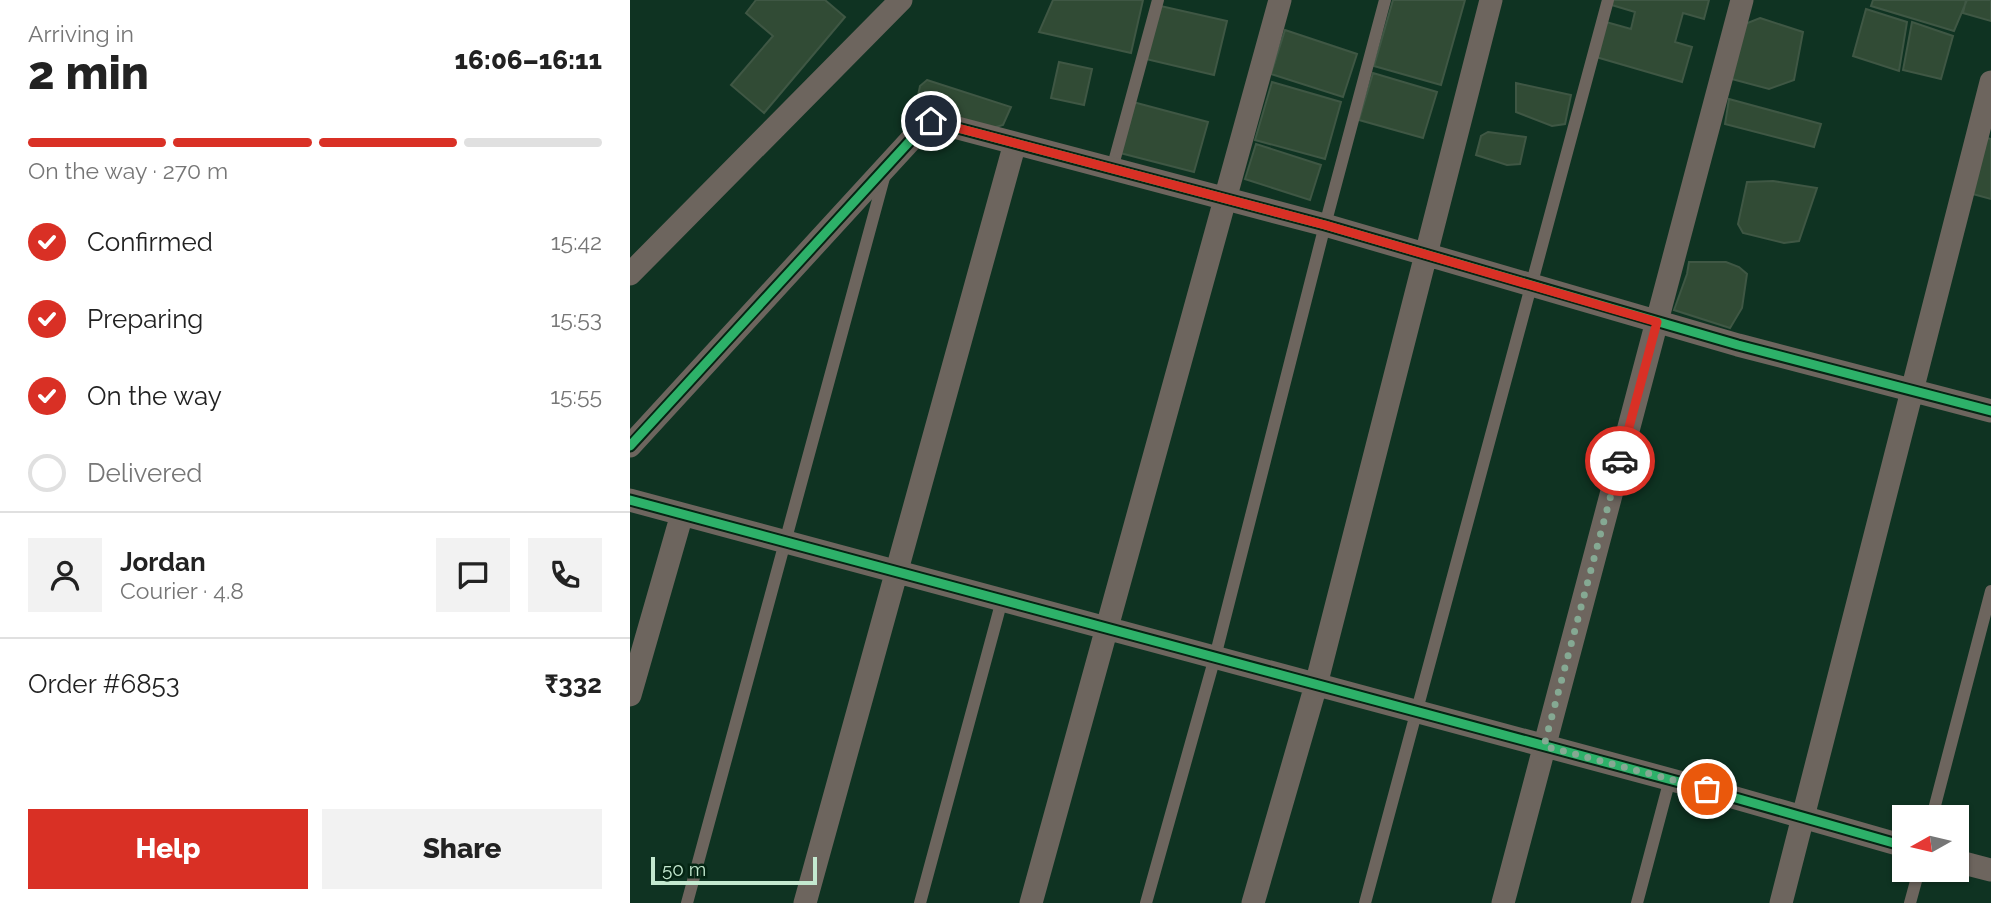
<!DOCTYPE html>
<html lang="en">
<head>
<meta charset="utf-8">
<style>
  :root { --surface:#fff; --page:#f2f2f2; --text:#222; --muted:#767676; --line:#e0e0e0; --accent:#d93025 }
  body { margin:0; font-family:Raleway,sans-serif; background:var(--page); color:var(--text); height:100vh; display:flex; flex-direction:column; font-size:26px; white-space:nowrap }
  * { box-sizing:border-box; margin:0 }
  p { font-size:23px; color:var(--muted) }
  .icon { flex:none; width:38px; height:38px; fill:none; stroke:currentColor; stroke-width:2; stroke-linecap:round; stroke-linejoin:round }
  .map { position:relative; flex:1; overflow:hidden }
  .drawer { display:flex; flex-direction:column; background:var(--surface); width:630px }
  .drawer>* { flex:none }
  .needle { width:46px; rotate:262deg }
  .controls { position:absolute; left:1262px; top:805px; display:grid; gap:14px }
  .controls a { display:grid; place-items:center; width:77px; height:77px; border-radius:0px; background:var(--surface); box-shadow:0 2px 5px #0004; font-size:35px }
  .scale { position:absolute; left:21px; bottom:18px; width:166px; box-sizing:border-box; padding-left:7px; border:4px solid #c4e9d0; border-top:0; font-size:19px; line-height:24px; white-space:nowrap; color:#c4e9d0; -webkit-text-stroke:5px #042513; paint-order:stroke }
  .pin { position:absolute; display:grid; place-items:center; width:60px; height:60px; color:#fff; margin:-30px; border:4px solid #fff; border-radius:50%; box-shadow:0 2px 7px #0007 }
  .courier { position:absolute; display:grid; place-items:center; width:70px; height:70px; margin:-35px; border:5px solid #d93025; border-radius:50%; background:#fff; color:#222; box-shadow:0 2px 9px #0007 }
  .headline em { font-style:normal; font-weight:800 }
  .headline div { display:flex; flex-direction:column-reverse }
  .headline { display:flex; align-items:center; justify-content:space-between; height:119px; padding:0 28px }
  h1 { font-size:46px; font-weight:800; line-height:52px }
  .bar { display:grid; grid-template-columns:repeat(4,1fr); gap:10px 7px; align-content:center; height:84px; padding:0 28px }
  .bar i { height:9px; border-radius:5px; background:var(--line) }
  .bar .current { background:var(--accent) }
  .bar p { grid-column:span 4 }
  .line { display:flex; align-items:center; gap:18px; padding:0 28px; border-top:2px solid var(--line) }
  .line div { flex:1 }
  .round { display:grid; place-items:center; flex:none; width:74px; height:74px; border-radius:0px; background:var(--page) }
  ol { padding:0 28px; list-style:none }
  li { display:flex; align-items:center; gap:21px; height:77px }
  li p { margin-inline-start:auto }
  li .icon { padding:7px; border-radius:50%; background:var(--accent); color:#fff; stroke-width:4 }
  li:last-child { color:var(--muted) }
  li i { width:38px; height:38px; border:4px solid var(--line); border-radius:50% }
  .button { display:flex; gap:14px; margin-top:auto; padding:14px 28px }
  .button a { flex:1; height:80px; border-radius:0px; background:var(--accent); color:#fff; font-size:28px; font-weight:800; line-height:80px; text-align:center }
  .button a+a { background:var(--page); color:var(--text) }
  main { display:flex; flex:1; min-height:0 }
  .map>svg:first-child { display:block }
</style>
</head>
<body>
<main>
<section class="drawer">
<div class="headline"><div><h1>2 min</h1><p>Arriving in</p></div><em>16:06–16:11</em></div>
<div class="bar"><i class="current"></i><i class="current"></i><i class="current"></i><i></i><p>On the way · 270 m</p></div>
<ol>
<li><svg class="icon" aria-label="check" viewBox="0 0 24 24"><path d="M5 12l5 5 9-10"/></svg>Confirmed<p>15:42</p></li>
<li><svg class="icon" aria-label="check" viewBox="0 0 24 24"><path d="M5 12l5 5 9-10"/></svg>Preparing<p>15:53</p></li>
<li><svg class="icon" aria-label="check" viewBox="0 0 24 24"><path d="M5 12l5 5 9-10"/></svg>On the way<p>15:55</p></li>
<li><i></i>Delivered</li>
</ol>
<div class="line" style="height:126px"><a class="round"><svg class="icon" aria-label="person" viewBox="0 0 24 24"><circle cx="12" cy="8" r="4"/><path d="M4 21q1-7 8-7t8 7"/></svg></a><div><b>Jordan</b><p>Courier · 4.8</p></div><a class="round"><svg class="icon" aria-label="chat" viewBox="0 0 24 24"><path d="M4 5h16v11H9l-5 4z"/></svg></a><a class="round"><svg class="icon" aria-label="phone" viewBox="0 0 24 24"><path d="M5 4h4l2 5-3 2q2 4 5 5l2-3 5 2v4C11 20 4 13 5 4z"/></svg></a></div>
<div class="line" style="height:91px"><div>Order #6853</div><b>₹332</b></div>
<div class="button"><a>Help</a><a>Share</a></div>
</section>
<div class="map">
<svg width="1361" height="903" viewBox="0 0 1361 903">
  <rect width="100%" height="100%" fill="#0f3322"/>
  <path fill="#314b35" stroke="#3f5744" stroke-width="2" d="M126 0H195L215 17 134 113 101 85 143 36 116 13Z
    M423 0H513L501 53 409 32Z
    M763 0H835L811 85 744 66Z
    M976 0H1079L1074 19 1053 13 1045 42 1062 47 1052 82 966 57 976 22 1001 29 1005 12 975 3Z
    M1243 0H1337L1324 31 1241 6Z
    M1336 0H1361V21L1333 13Z
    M526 5 597 21 584 75 516 59Z
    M1236 9 1277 22 1269 71 1223 56Z
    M1130 18 1173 32 1164 80 1139 89 1098 78 1110 26Z
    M1282 22 1323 36 1311 79 1273 70Z
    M655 30 727 54 713 97 641 74Z
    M429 62 462 69 454 105 421 98Z
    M743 73 807 92 793 138 729 120Z
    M297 80 381 107 373 125 359 129 286 105 290 86Z
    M642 82 711 102 695 159 625 140Z
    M886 83 941 95 935 124 922 126 886 112Z
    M1099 99 1191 124 1184 147 1095 124Z
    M503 102 578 122 564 172 490 153Z
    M858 132 896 137 890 164 877 165 846 155 851 136Z
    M1353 137 1361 139V199L1339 193Z
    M626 144 691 165 680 200 615 179Z
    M1143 181 1187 188 1169 241 1154 243 1113 233 1108 224 1117 182Z
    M1059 262H1096L1109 267 1117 274 1112 308 1100 328 1044 310 1057 274Z"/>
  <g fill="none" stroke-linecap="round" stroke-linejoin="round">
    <path stroke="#6d655e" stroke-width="12" d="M482 169 528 0
      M1302 817 1361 591
      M57 903 255 174
      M290 903 372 600
      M516 903 585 657 695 225 755 0
      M735 903 978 0
      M1007 903 1040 779
      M1280 903 1289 870"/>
    <path stroke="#6d655e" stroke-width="23" d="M0 274 271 0
      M0 446 290 130 301 121 695 225 1108 345 1361 411
      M0 500 1053 783 1274 846
      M0 695 52 514
      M1326 861 1361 870
      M175 903 385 143
      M401 903 650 0
      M623 903 686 685 861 0
      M873 903 1112 0
      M1151 903 1361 82"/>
    <defs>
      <path id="cycleway" d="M0 446 290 130 301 121 695 225 1108 345 1361 411
        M0 500 1053 783 1274 846"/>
    </defs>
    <use href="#cycleway" stroke="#042513" stroke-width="13"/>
    <use href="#cycleway" stroke="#2db169" stroke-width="9"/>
  </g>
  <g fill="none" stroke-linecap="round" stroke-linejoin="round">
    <path stroke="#85a993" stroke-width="7" stroke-dasharray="0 12.6" d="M990 461 914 746 1077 789"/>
    <path stroke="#d93025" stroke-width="9" d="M301 121 695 225 1027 322 990 461"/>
  </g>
</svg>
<div class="controls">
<a><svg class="needle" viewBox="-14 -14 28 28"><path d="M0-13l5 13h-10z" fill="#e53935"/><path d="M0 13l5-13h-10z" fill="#767676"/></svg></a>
</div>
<div class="scale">50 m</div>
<div class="pin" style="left:1077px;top:789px;background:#ea580c"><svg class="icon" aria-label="bag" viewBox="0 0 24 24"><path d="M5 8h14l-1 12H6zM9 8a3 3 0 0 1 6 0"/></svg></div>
<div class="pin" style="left:301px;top:121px;background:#1f2937"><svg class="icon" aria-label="home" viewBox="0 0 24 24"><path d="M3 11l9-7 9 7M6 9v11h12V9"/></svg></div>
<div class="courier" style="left:990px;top:461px"><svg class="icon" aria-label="car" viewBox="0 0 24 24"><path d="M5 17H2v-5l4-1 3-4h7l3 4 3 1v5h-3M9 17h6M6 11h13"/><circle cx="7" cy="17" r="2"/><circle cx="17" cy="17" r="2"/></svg></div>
</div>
</main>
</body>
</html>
